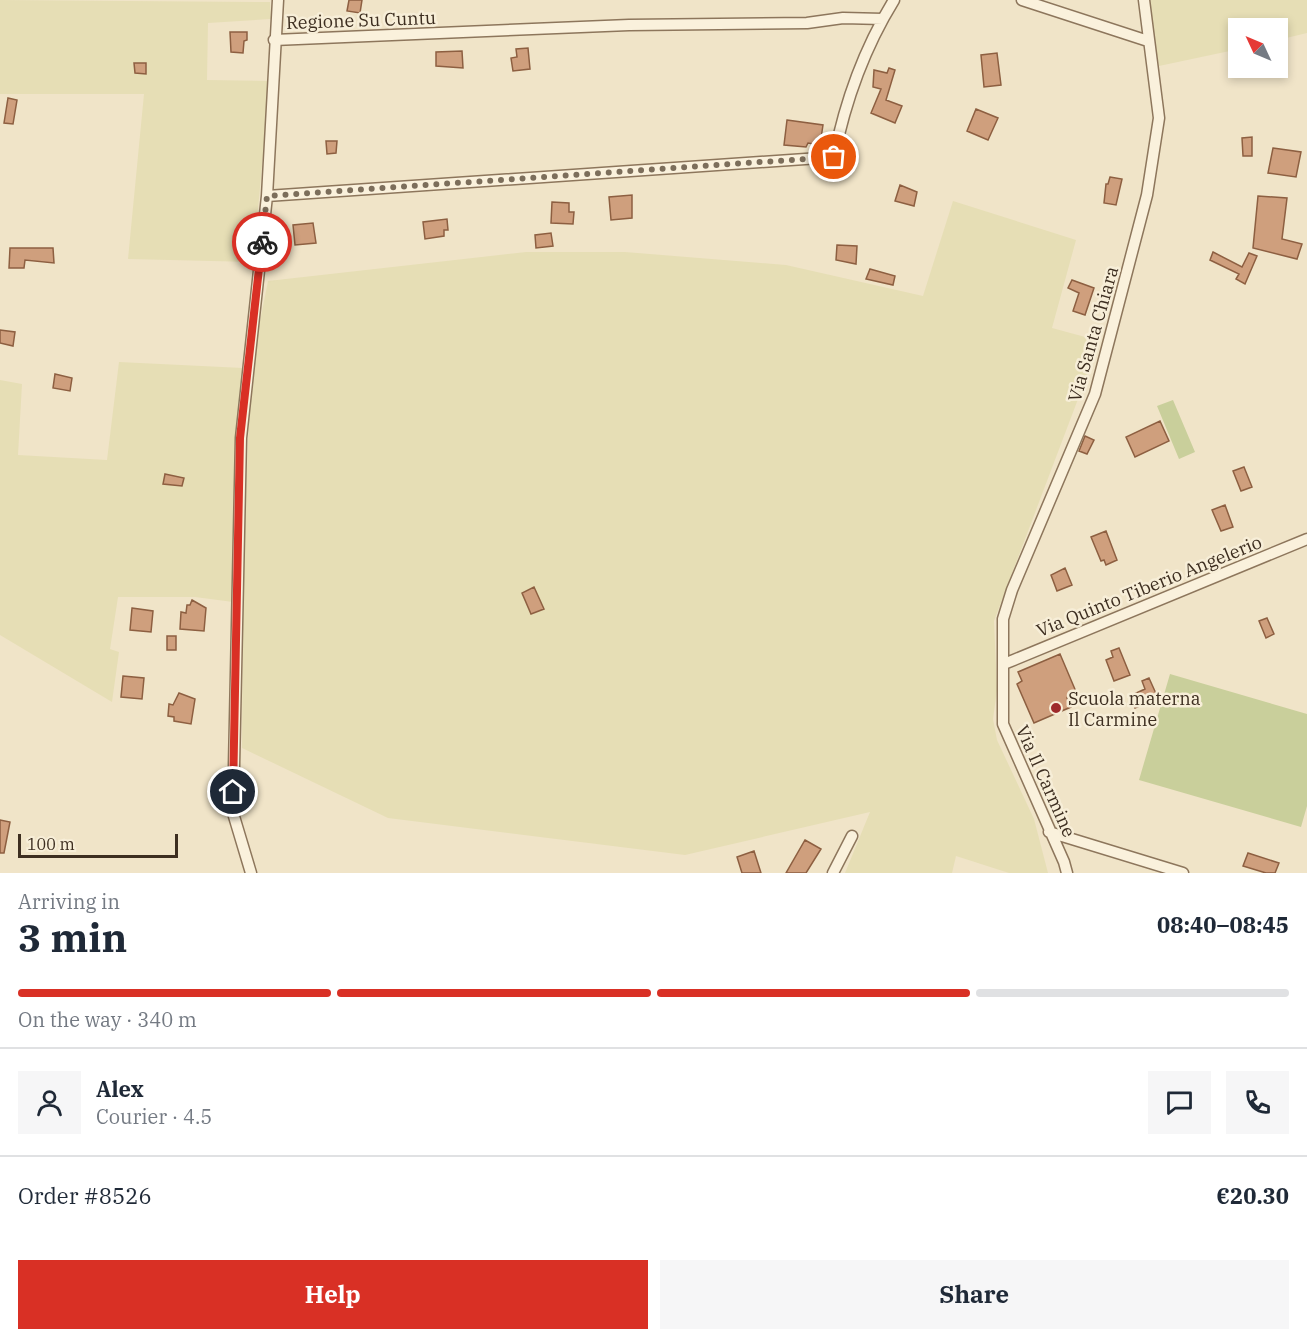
<!DOCTYPE html>
<html lang="en">
<head>
<meta charset="utf-8">
<style>
  :root { --surface:#fff; --page:#f6f6f7; --text:#1f2937; --muted:#747a83; --line:#e0e1e3; --accent:#d93025 }
  body { margin:0; font-family:"IBM Plex Serif",serif; background:var(--page); color:var(--text); height:100vh; display:flex; flex-direction:column; font-size:22px; white-space:nowrap }
  * { box-sizing:border-box; margin:0 }
  p { font-size:20px; color:var(--muted) }
  .icon { flex:none; width:33px; height:33px; fill:none; stroke:currentColor; stroke-width:2; stroke-linecap:round; stroke-linejoin:round }
  .map { position:relative; height:873px; overflow:hidden }
  .side { display:flex; flex-direction:column; background:var(--surface); flex:1 }
  .side>* { flex:none }
  .needle { width:39px; rotate:314deg }
  .fabs { position:absolute; left:1228px; top:18px; display:grid; gap:12px }
  .fabs a { display:grid; place-items:center; width:60px; height:60px; border-radius:0px; background:var(--surface); box-shadow:0 3px 9px #0003; font-size:30px }
  .scale { position:absolute; left:18px; bottom:15px; width:160px; box-sizing:border-box; padding-left:6px; border:3px solid #3d2e20; border-top:0; font-size:16px; line-height:21px; white-space:nowrap; color:#3d2e20; -webkit-text-stroke:4px #f7eed8; paint-order:stroke }
  .pin { position:absolute; display:grid; place-items:center; width:51px; height:51px; color:#fff; margin:-26px; border:3px solid #fff; border-radius:50%; box-shadow:0 2px 6px #0007 }
  .courier { position:absolute; display:grid; place-items:center; width:60px; height:60px; margin:-30px; border:4px solid #d93025; border-radius:50%; background:#fff; color:#222; box-shadow:0 2px 8px #0007 }
  .head em { font-style:normal; font-weight:700 }
  .head div { display:flex; flex-direction:column-reverse }
  .head { display:flex; align-items:center; justify-content:space-between; height:102px; padding:0 18px }
  h1 { font-size:39px; font-weight:700; line-height:45px }
  .bar { display:grid; grid-template-columns:repeat(4,1fr); gap:9px 6px; align-content:center; height:72px; padding:0 18px }
  .bar i { height:8px; border-radius:4px; background:var(--line) }
  .bar .on { background:var(--accent) }
  .bar p { grid-column:span 4 }
  .line { display:flex; align-items:center; gap:15px; padding:0 18px; border-top:2px solid var(--line) }
  .line div { flex:1 }
  .round { display:grid; place-items:center; flex:none; width:63px; height:63px; border-radius:0px; background:var(--page) }
  .action { display:flex; gap:12px; margin-top:auto; padding:12px 18px }
  .action a { flex:1; height:69px; border-radius:0px; background:var(--accent); color:#fff; font-size:24px; font-weight:700; line-height:69px; text-align:center }
  .action a+a { background:var(--page); color:var(--text) }
  .map>svg:first-child { display:block }
</style>
</head>
<body>
<div class="map">
<svg width="1307" height="873" viewBox="0 0 1307 873">
  <rect width="100%" height="100%" fill="#f0e4c8"/>
  <path fill="#e6deb5" d="M0 0 270 2 271 19 208 23 207 80 270 81 253 262 128 259 144 94H0Z
    M1148 0H1307V33L1278 40V28H1239V49L1159 66Z
    M953 201 1076 240 1052 328 1100 341 994 621 997 690 993 719 997 740 1034 819 1048 873H1009L956 856 952 873H845L870 812 685 855 388 818 242 748 243 574 249 417 257 336 268 281 526 252H625L786 265 923 296Z
    M119 362 243 368 235 477 233 602 195 597H118L110 649 119 652 112 702 0 635V380L22 384 18 455 107 460Z"/>
  <path fill="#c9cf9b" d="M1173 400 1195 452 1179 459 1157 406Z
    M1170 674 1307 714V806L1301 827 1139 780Z"/>
  <path fill="#cf9f7d" stroke="#8d5f41" stroke-width="1.5" d="M349 0H362L360 13 347 11Z
    M230 32H247V40L244 41 243 53 231 52Z
    M528 48 530 69 513 71 511 58 517 57 516 49Z
    M462 51 463 68 436 66V52Z
    M997 53 1001 85 984 87 981 55Z
    M134 63H146V74L135 73Z
    M889 68 895 70 886 100 902 106 895 123 871 113 881 89 873 87 874 70 887 73Z
    M8 98 17 100 13 124 4 123Z
    M976 109 998 118 988 140 967 131Z
    M787 120 823 125 820 145 808 143 806 147 784 145Z
    M1252 137V156H1243L1242 138Z
    M326 141H337L336 153 327 154Z
    M1273 148 1301 152 1296 177 1268 173Z
    M1110 177 1122 179 1116 205 1104 203 1106 184H1108Z
    M900 185 917 192 914 206 895 201Z
    M632 195V218L611 220 609 197Z
    M1258 196 1287 198 1282 239 1302 244 1297 259 1253 248Z
    M552 202 569 203V212H574L573 224 551 223Z
    M447 219 448 230H444V236L425 239 423 222Z
    M313 223 316 243 295 245 293 225Z
    M551 233 553 246 536 248 535 235Z
    M837 245 857 246 856 264 836 260Z
    M10 248H53L54 263 25 260 24 268H9Z
    M1213 252 1242 267 1249 253 1257 256 1245 284 1236 279 1239 274 1210 260Z
    M870 269 895 276 893 285 866 279Z
    M1072 280 1094 288 1085 315 1073 311 1079 293 1068 288Z
    M0 330 15 332 13 346 0 343Z
    M55 374 72 378 70 391 53 388Z
    M1160 421 1169 441 1135 457 1126 437Z
    M1085 436 1094 440 1087 454 1079 451Z
    M1244 467 1252 487 1241 491 1233 471Z
    M165 474 184 478 182 486 163 484Z
    M1225 505 1233 527 1221 531 1212 510Z
    M1106 531 1117 560 1106 565 1104 560 1101 561 1091 537Z
    M1065 568 1072 585 1057 591 1051 575Z
    M534 587 544 609 531 614 522 593Z
    M192 600 206 608 204 631 180 629 181 612 186 613 187 605H190Z
    M132 608 153 611 151 632 130 630Z
    M1267 618 1274 634 1266 638 1259 621Z
    M167 636H176V650H167Z
    M1119 648 1130 675 1114 681 1106 660 1113 657 1111 651Z
    M1060 654 1077 694 1067 698 1071 707 1034 723 1017 684 1022 681 1018 672Z
    M123 676 144 678 142 699 121 697Z
    M1149 678 1158 698 1135 708 1130 696 1145 689 1142 681Z
    M179 693 195 699 191 724 174 721V717L168 716 169 704 173 705Z
    M0 820 10 822 4 853H0Z
    M805 840 821 849 806 873H786Z
    M754 851 761 873H742L737 857Z
    M1248 853 1279 863 1275 873H1266L1243 866Z"/>
  <g fill="none" stroke-linecap="round" stroke-linejoin="round">
    <defs>
      <path id="minor" d="M1022 0 1148 41
        M274 40 629 25 807 23 843 18 883 19
        M267 196 834 157C845 102 865 47 894 0
        M1004 664 1307 539
        M1049 832 1183 873
        M251 873 233 813 241 438 267 196 278 0
        M833 873 852 836
        M1067 873 1064 862 1003 724V619L1012 590 1095 394 1147 195 1159 118 1144 0"/>
    </defs>
    <use href="#minor" stroke="#8d765c" stroke-width="13"/>
    <use href="#minor" stroke="#faf1dc" stroke-width="10"/>
  </g>
  <g fill="none" stroke-linecap="round" stroke-linejoin="round">
    <path stroke="#7c6e5b" stroke-width="6" stroke-dasharray="0 10.8" d="M262 242 267 196 834 157"/>
    <path stroke="#d93025" stroke-width="8" d="M233 792 240 438 262 242"/>
  </g>
  <circle fill="#9e2a2b" stroke="#f7eed8" stroke-width="2" cx="1056" cy="708" r="6"/>
  <g text-anchor="middle" dominant-baseline="central" stroke-width="5" stroke-linejoin="round" paint-order="stroke">
    <g font-size="18" fill="#3d2e20" stroke="#f7eed8">
      <text transform="translate(361 20) rotate(-2)">Regione Su Cuntu</text>
      <text transform="translate(1093 334) rotate(-74)">Via Santa Chiara</text>
      <text transform="translate(1149 586) rotate(-22)">Via Quinto Tiberio Angelerio</text>
      <text transform="translate(1046 781) rotate(66)">Via Il Carmine</text>
    </g>
    <g font-size="18" fill="#3d2e20" stroke="#f7eed8" text-anchor="start">
      <text x="1068" y="698">Scuola materna<tspan x="1068" dy="21">Il Carmine</tspan></text>
    </g>
  </g>
</svg>
<div class="fabs">
<a><svg class="needle" viewBox="-14 -14 28 28"><path d="M0-13l5 13h-10z" fill="#e53935"/><path d="M0 13l5-13h-10z" fill="#747a83"/></svg></a>
</div>
<div class="scale">100 m</div>
<div class="pin" style="left:834px;top:157px;background:#ea580c"><svg class="icon" aria-label="bag" viewBox="0 0 24 24"><path d="M5 8h14l-1 12H6zM9 8a3 3 0 0 1 6 0"/></svg></div>
<div class="pin" style="left:233px;top:792px;background:#1f2937"><svg class="icon" aria-label="home" viewBox="0 0 24 24"><path d="M3 11l9-7 9 7M6 9v11h12V9"/></svg></div>
<div class="courier" style="left:262px;top:242px"><svg class="icon" aria-label="bike" viewBox="0 0 24 24"><circle cx="6" cy="16" r="4"/><circle cx="18" cy="16" r="4"/><path d="M6 16l4-8h5l3 8M10 8l3 8H6M13 5h3"/></svg></div>
</div>
<section class="side">
<div class="head"><div><h1>3 min</h1><p>Arriving in</p></div><em>08:40–08:45</em></div>
<div class="bar"><i class="on"></i><i class="on"></i><i class="on"></i><i></i><p>On the way · 340 m</p></div>
<div class="line" style="height:108px"><a class="round"><svg class="icon" aria-label="person" viewBox="0 0 24 24"><circle cx="12" cy="8" r="4"/><path d="M4 21q1-7 8-7t8 7"/></svg></a><div><b>Alex</b><p>Courier · 4.5</p></div><a class="round"><svg class="icon" aria-label="chat" viewBox="0 0 24 24"><path d="M4 5h16v11H9l-5 4z"/></svg></a><a class="round"><svg class="icon" aria-label="phone" viewBox="0 0 24 24"><path d="M5 4h4l2 5-3 2q2 4 5 5l2-3 5 2v4C11 20 4 13 5 4z"/></svg></a></div>
<div class="line" style="height:78px"><div>Order #8526</div><b>€20.30</b></div>
<div class="action"><a>Help</a><a>Share</a></div>
</section>
</body>
</html>
